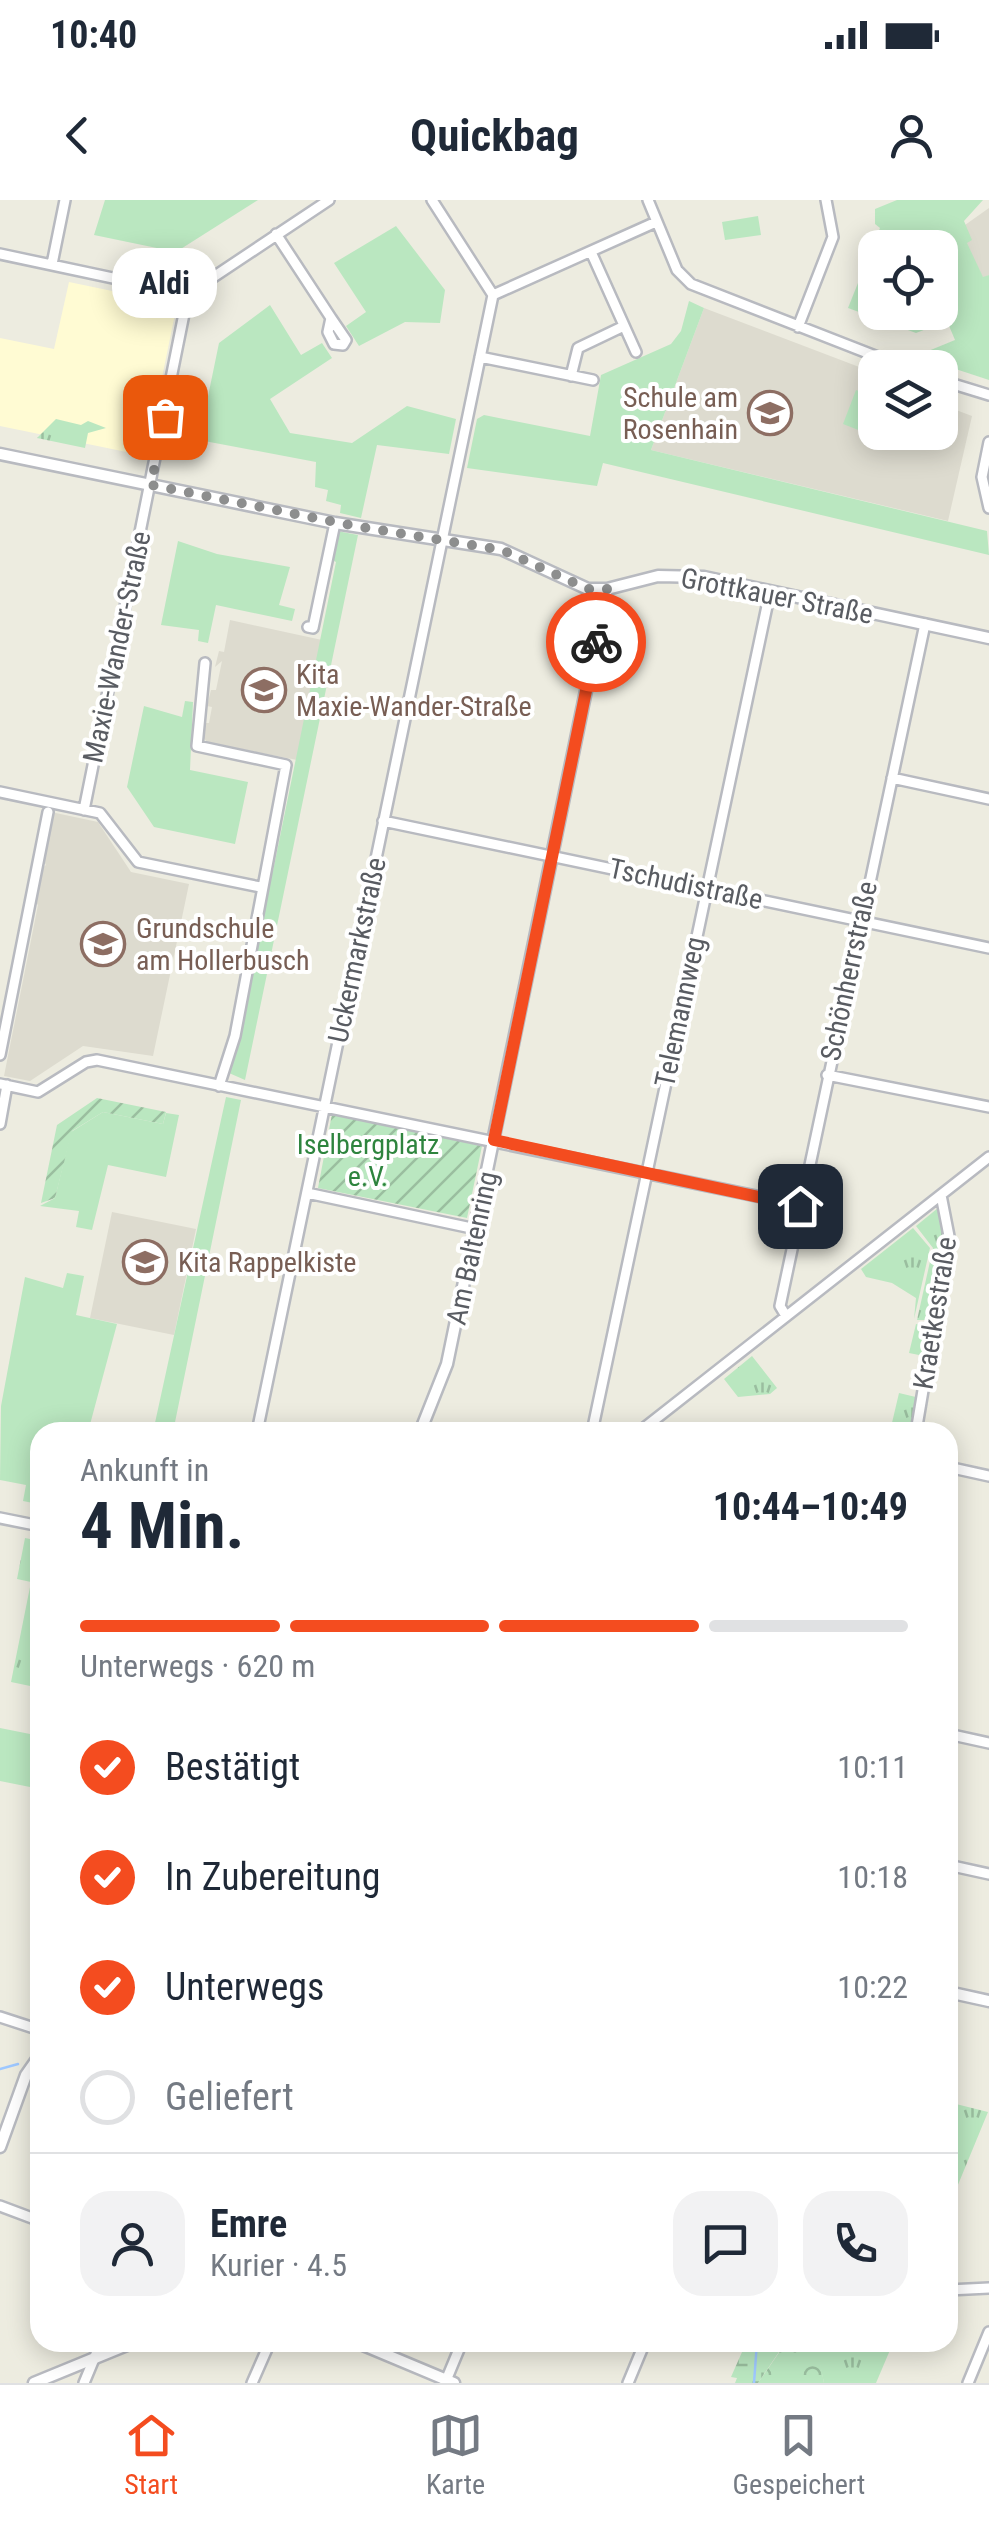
<!DOCTYPE html>
<html lang="de">
<head>
<meta charset="utf-8">
<style>
  :root { --surface:#fff; --page:#f2f2f3; --text:#1f2937; --muted:#747a83; --line:#e0e1e3; --accent:#f44c1f }
  body { margin:0; font-family:"Roboto Condensed",sans-serif; background:var(--page); color:var(--text); height:100vh; display:flex; flex-direction:column; font-size:38px; white-space:nowrap }
  * { box-sizing:border-box; margin:0 }
  p { font-size:32px; color:var(--muted) }
  .icon { flex:none; width:55px; height:55px; fill:none; stroke:currentColor; stroke-width:2; stroke-linecap:round; stroke-linejoin:round }
  .map { position:relative; flex:1; overflow:hidden }
  .drawer { position:absolute; left:30px; top:1222px; width:928px; height:930px; display:flex; flex-direction:column; background:var(--surface); border-radius:30px; box-shadow:0 5px 25px #0003 }
  .drawer>* { flex:none }
  .fabs { position:absolute; left:858px; top:30px; display:grid; gap:20px }
  .fabs a { display:grid; place-items:center; width:100px; height:100px; border-radius:20px; background:var(--surface); box-shadow:0 5px 25px #0003; font-size:50px }
  .pin { position:absolute; display:grid; place-items:center; width:85px; height:85px; color:#fff; margin:-42px; border-radius:20px; box-shadow:0 5px 15px #0006 }
  .courier { position:absolute; display:grid; place-items:center; width:100px; height:100px; margin:-50px; border:8px solid #f44c1f; border-radius:50%; background:#fff; color:#222; box-shadow:0 2px 12px #0007 }
  .bubble { position:absolute; height:70px; border-radius:30px; background:var(--surface); box-shadow:0 5px 25px #0003; font-size:32px; font-weight:700; line-height:70px; text-align:center }
  .head em { font-style:normal; font-weight:700 }
  .head div { display:flex; flex-direction:column-reverse }
  .head { display:flex; align-items:center; justify-content:space-between; height:170px; padding:0 50px }
  h1 { font-size:65px; font-weight:700; line-height:75px }
  .bar { display:grid; grid-template-columns:repeat(4,1fr); gap:15px 10px; align-content:center; height:120px; padding:0 50px }
  .bar i { height:12px; border-radius:8px; background:var(--line) }
  .bar .selected { background:var(--accent) }
  .bar p { grid-column:span 4 }
  .line { display:flex; align-items:center; gap:25px; padding:0 50px; border-top:2px solid var(--line) }
  .line div { flex:1 }
  .round { display:grid; place-items:center; flex:none; width:105px; height:105px; border-radius:30px; background:var(--page) }
  ol { padding:0 50px; list-style:none }
  li { display:flex; align-items:center; gap:30px; height:110px }
  li p { margin-inline-start:auto }
  li .icon { padding:10px; border-radius:50%; background:var(--accent); color:#fff; stroke-width:4 }
  li:last-child { color:var(--muted) }
  li i { width:55px; height:55px; border:5px solid var(--line); border-radius:50% }
  .status { display:flex; justify-content:space-between; align-items:center; height:70px; padding:0 50px; background:var(--surface); direction:ltr }
  .status svg { height:28px; fill:currentColor }
  header { display:flex; justify-content:space-between; align-items:center; height:130px; padding:0 50px; background:var(--surface); font-size:45px; font-weight:700 }
  .tab-bar { display:flex; justify-content:space-around; align-items:center; height:140px; border-top:2px solid var(--line); background:var(--surface); font-size:28px; color:var(--muted) }
  .tab-bar a { display:grid; justify-items:center; gap:5px }
  .tab-bar .selected { color:var(--accent) }
  .map>svg:first-child { display:block }
</style>
</head>
<body>
<div class="status"><b>10:40</b><svg viewBox="0 0 49 12"><path d="M0 12V9h3v3zM5 12V6h3v6zM10 12V3h3v9zM15 12V0h3v12zM26 1h20v11H26zM47 4h2v5h-2z"/></svg></div>
<header><svg class="icon" aria-label="back" viewBox="0 0 24 24"><path d="M15 5l-7 7 7 7"/></svg>Quickbag<svg class="icon" aria-label="person" viewBox="0 0 24 24"><circle cx="12" cy="8" r="4"/><path d="M4 21q1-7 8-7t8 7"/></svg></header>
<div class="map">
<svg width="989" height="2183" viewBox="0 0 989 2183">
  <defs>
    <pattern id="grass-tufts" width="24" height="20" patternUnits="userSpaceOnUse" patternTransform="scale(2.5)"><rect width="24" height="20" fill="#bae7c0"/><path d="M3 7l-1-3M5 7V3M7 7l1-3M15 17l-1-3M17 17v-4M19 17l1-3" fill="none" stroke="#9abe9f"/></pattern>
    <pattern id="forest-crowns" width="20" height="18" patternUnits="userSpaceOnUse" patternTransform="scale(2.5)"><rect width="20" height="18" fill="#bae7c0"/><path d="M2 6a3 3 0 1 1 6 0M12 15a3 3 0 1 1 6 0" fill="none" stroke="#9abe9f"/></pattern>
    <pattern id="wetland-marsh" width="20" height="14" patternUnits="userSpaceOnUse" patternTransform="scale(2.5)"><rect width="20" height="14" fill="#bae7c0"/><path d="M1 5h8M5 5V1M11 12h8M15 12V8" fill="none" stroke="#9abe9f"/></pattern>
    <pattern id="garden-furrows" width="10" height="10" patternUnits="userSpaceOnUse" patternTransform="scale(2.5)"><rect width="10" height="10" fill="#bae7c0"/><path d="M-1 1l2-2M0 10L10 0M9 11l2-2" fill="none" stroke="#9abe9f"/></pattern>
  </defs>
  <rect width="100%" height="100%" fill="#edece0"/>
  <path fill="#fffbd3" d="M69 82 165 102V107L176 109 146 256 0 226V138L54 149Z"/>
  <path fill="#dddbcf" d="M989 8V75L983 78 966 43 965 25Z
    M704 108 875 173V232H940V204L972 216 948 321 651 250Z
    M230 420 322 440 297 560 207 542 202 536 203 523H209L212 507 207 506 211 490H216L222 461 215 467 219 451 224 452Z
    M51 612 98 622 131 672 189 684 153 856 83 846 30 881 4 876 38 705 34 701 40 670 46 665 42 658Z
    M112 1012 196 1029 174 1135 90 1118Z"/>
  <path fill="url(#grass-tufts)" d="M56 219 81 225 88 221 106 228 88 233 85 248 37 238Z
    M938 1008 947 1026 924 1156 909 1153 916 1124 925 1126 926 1120H917L933 1048 916 1026Z
    M913 1028 930 1048 914 1119 916 1098 892 1083 866 1077 861 1069Z
    M752 1156 777 1188 770 1194 738 1197 724 1179Z
    M899 1193 920 1198 914 1232 891 1227Z
    M25 1338 40 1341V1484L35 1487 11 1482 31 1382 17 1379Z
    M948 1902 988 1912 948 2009Z
    M785 2142 893 2143 876 2183H824L816 2146Z"/>
  <path fill="url(#forest-crowns)" d="M785 2144 817 2145 824 2183H758Z"/>
  <path fill="url(#wetland-marsh)" d="M746 2143H785L758 2183H735L737 2178 731 2177Z"/>
  <path fill="#bae7c0" fill-rule="evenodd" d="M105 0H258L176 52 94 35Z
    M897 0H983L964 21 972 40 967 43 983 77 989 75V180L916 156 955 140 947 121 916 133 848 108 880 28 875 24V9ZM875 48H940V112H875Z
    M758 16 761 35 725 40 722 22Z
    M396 26 445 90 440 123 405 122 359 146 346 126 366 112 334 63Z
    M689 101 704 108 651 250 987 331 989 355 603 263 597 286 467 268 477 219 484 215 590 236 601 175 671 144 681 131Z
    M270 105 301 155 322 143 332 158 270 199 290 233 352 243 407 206 456 219 449 254 377 245 361 318 340 313 341 305 326 301 328 290 315 287 316 262 199 240 219 143Z
    M856 190 875 197V232L904 233 899 246 843 224Z
    M337 331 358 335 245 880 229 873 256 752 267 670 273 671 336 362 330 359Z
    M178 341 217 354 290 367 279 405 295 409 292 421 216 405 208 443 198 441 199 430 161 425Z
    M185 501 193 502 190 570 248 582 235 644 154 627 127 587 144 506 182 517Z
    M226 897 241 900 173 1232H153Z
    M103 912 163 924 166 913 179 915 166 977 108 965 92 1030 76 1027 79 1011 40 1006 55 998 71 932Z
    M67 1073 84 1076 76 1115 117 1124 88 1232H40L38 1304 23 1301 26 1285 0 1280 1 1206 25 1077 63 1088Z
    M0 1528 40 1536V1589L0 1581Z"/>
  <path fill="url(#garden-furrows)" d="M97 898 166 912 163 924 103 912 72 931 55 998 41 1003 57 925Z
    M332 914 482 946 467 1018 318 988Z"/>
  <g fill="none" stroke-linecap="round" stroke-linejoin="round">
    <path stroke="#9ec8ff" stroke-width="2.5" d="M0 1869 18 1864
      M754 2183 757 2142"/>
    <defs>
      <path id="minor" d="M648 0 677 70 691 84 906 168
        M276 34 331 118 328 132 334 144 343 145 346 140 331 118
        M591 52 636 152
        M0 54 188 94
        M52 64 65 0
        M493 95 656 22
        M798 127 833 37 826 0
        M480 157 593 180
        M571 176 578 148 624 126
        M940 180 989 195
        M989 242 982 277 989 308
        M308 427 313 428 335 323
        M205 463 197 546 286 565 235 836 219 886
        M892 578 989 599
        M0 592 100 613 138 662 260 687
        M84 610 188 94 329 0
        M383 621 989 748
        M0 855 48 612
        M827 875 989 907
        M0 884 38 892 86 862 97 860 800 1005
        M0 924 7 885
        M307 993 476 1029
        M786 1116 780 1106 925 424
        M257 1232 493 95 432 0
        M592 1232 770 392
        M639 1232 989 957
        M916 1232 949 1036 941 995
        M948 1267 989 1276
        M0 1318 40 1326
        M948 1534 989 1543
        M948 1665 989 1674
        M0 1817 40 1830
        M0 2006 40 2021
        M948 2090 989 2088
        M84 2183 101 2142
        M252 2183 270 2142
        M445 2183 462 2142
        M628 2183 645 2142
        M968 2183 989 2132"/>
      <path id="tertiary" d="M0 254 335 323 501 349 588 389H607L658 376 704 377 989 438
        M420 1232 447 1164 607 389
        M948 1792 989 1801
        M0 1947 26 1875 40 1855
        M356 2142 454 2183
        M34 2183 134 2142"/>
    </defs>
    <use href="#minor" stroke="#b8bac0" stroke-width="14"/>
    <use href="#tertiary" stroke="#b8bac0" stroke-width="15"/>
    <use href="#minor" stroke="#fff" stroke-width="9"/>
    <use href="#tertiary" stroke="#fff" stroke-width="10"/>
  </g>
  <g fill="none" stroke-linecap="round" stroke-linejoin="round">
    <path stroke="#8d8e8e" stroke-width="10" stroke-dasharray="0 18" d="M165 217 151 285 355 326 502 350 588 389H607L596 442"/>
    <path stroke="#f44c1f" stroke-width="12" d="M596 442 494 940 800 1006"/>
  </g>
  <defs>
    <symbol id="school-ring" viewBox="-11 -11 22 22"><circle r="9.5" fill="#fff" stroke="#8d6e63" stroke-width="1.5"/><path d="M0-5L7-2L0 1L-7-2ZM-4 1L0 2.5L4 1V4Q0 6-4 4Z" fill="#8d6e63"/></symbol>
  </defs>
  <g fill-rule="evenodd">
    <use href="#school-ring" x="745" y="188" width="50" height="50"/>
    <use href="#school-ring" x="239" y="465" width="50" height="50"/>
    <use href="#school-ring" x="78" y="719" width="50" height="50"/>
    <use href="#school-ring" x="120" y="1037" width="50" height="50"/>
  </g>
  <g text-anchor="middle" dominant-baseline="central" stroke-width="8" stroke-linejoin="round" paint-order="stroke">
    <g font-size="28" fill="#785e54" stroke="#fff" text-anchor="start">
      <text x="738" y="197" text-anchor="end">Schule am<tspan x="738" dy="32">Rosenhain</tspan></text>
      <text x="296" y="474">Kita<tspan x="296" dy="32">Maxie-Wander-Straße</tspan></text>
      <text x="136" y="728">Grundschule<tspan x="136" dy="32">am Hollerbusch</tspan></text>
      <text x="178" y="1062">Kita Rappelkiste</text>
    </g>
    <g font-size="28" fill="#595c62" stroke="#fff">
      <text transform="translate(777 396) rotate(11)">Grottkauer Straße</text>
      <text transform="translate(117 447) rotate(-78)">Maxie-Wander-Straße</text>
      <text transform="translate(686 684) rotate(12)">Tschudistraße</text>
      <text transform="translate(357 750) rotate(-78)">Uckermarkstraße</text>
      <text transform="translate(849 771) rotate(-78)">Schönherrstraße</text>
      <text transform="translate(680 812) rotate(-78)">Telemannweg</text>
      <text transform="translate(472 1048) rotate(-78)">Am Baltenring</text>
      <text transform="translate(935 1113) rotate(-81)">Kraetkestraße</text>
    </g>
    <g font-size="28" fill="#2e843e" stroke="#fff">
      <text x="368" y="944">Iselbergplatz<tspan x="368" dy="32">e.V.</tspan></text>
    </g>
  </g>
</svg>
<div class="fabs">
<a><svg class="icon" aria-label="locate" viewBox="0 0 24 24"><circle cx="12" cy="12" r="6"/><path d="M12 2v4M12 18v4M2 12h4M18 12h4"/></svg></a>
<a><svg class="icon" aria-label="layers" viewBox="0 0 24 24"><path d="M12 4l9 5-9 5-9-5zM3 14l9 5 9-5"/></svg></a>
</div>
<div class="pin" style="left:165px;top:217px;background:#ea580c"><svg class="icon" aria-label="bag" viewBox="0 0 24 24"><path d="M5 8h14l-1 12H6zM9 8a3 3 0 0 1 6 0"/></svg></div>
<div class="pin" style="left:800px;top:1006px;background:#1f2937"><svg class="icon" aria-label="home" viewBox="0 0 24 24"><path d="M3 11l9-7 9 7M6 9v11h12V9"/></svg></div>
<div class="courier" style="left:596px;top:442px"><svg class="icon" aria-label="bike" viewBox="0 0 24 24"><circle cx="6" cy="16" r="4"/><circle cx="18" cy="16" r="4"/><path d="M6 16l4-8h5l3 8M10 8l3 8H6M13 5h3"/></svg></div>
<div class="bubble" style="left:112px;top:48px;width:105px">Aldi</div>
<section class="drawer">
<div class="head"><div><h1>4 Min.</h1><p>Ankunft in</p></div><em>10:44–10:49</em></div>
<div class="bar"><i class="selected"></i><i class="selected"></i><i class="selected"></i><i></i><p>Unterwegs · 620 m</p></div>
<ol>
<li><svg class="icon" aria-label="check" viewBox="0 0 24 24"><path d="M5 12l5 5 9-10"/></svg>Bestätigt<p>10:11</p></li>
<li><svg class="icon" aria-label="check" viewBox="0 0 24 24"><path d="M5 12l5 5 9-10"/></svg>In Zubereitung<p>10:18</p></li>
<li><svg class="icon" aria-label="check" viewBox="0 0 24 24"><path d="M5 12l5 5 9-10"/></svg>Unterwegs<p>10:22</p></li>
<li><i></i>Geliefert</li>
</ol>
<div class="line" style="height:180px"><a class="round"><svg class="icon" aria-label="person" viewBox="0 0 24 24"><circle cx="12" cy="8" r="4"/><path d="M4 21q1-7 8-7t8 7"/></svg></a><div><b>Emre</b><p>Kurier · 4.5</p></div><a class="round"><svg class="icon" aria-label="chat" viewBox="0 0 24 24"><path d="M4 5h16v11H9l-5 4z"/></svg></a><a class="round"><svg class="icon" aria-label="phone" viewBox="0 0 24 24"><path d="M5 4h4l2 5-3 2q2 4 5 5l2-3 5 2v4C11 20 4 13 5 4z"/></svg></a></div>
</section>
</div>
<nav class="tab-bar">
<a class="selected"><svg class="icon" aria-label="home" viewBox="0 0 24 24"><path d="M3 11l9-7 9 7M6 9v11h12V9"/></svg>Start</a>
<a><svg class="icon" aria-label="map" viewBox="0 0 24 24"><path d="M3 6l6-2 6 2 6-2v14l-6 2-6-2-6 2zM9 4v14M15 6v14"/></svg>Karte</a>
<a><svg class="icon" aria-label="saved" viewBox="0 0 24 24"><path d="M7 4h10v16l-5-4-5 4z"/></svg>Gespeichert</a>
</nav>
</body>
</html>
